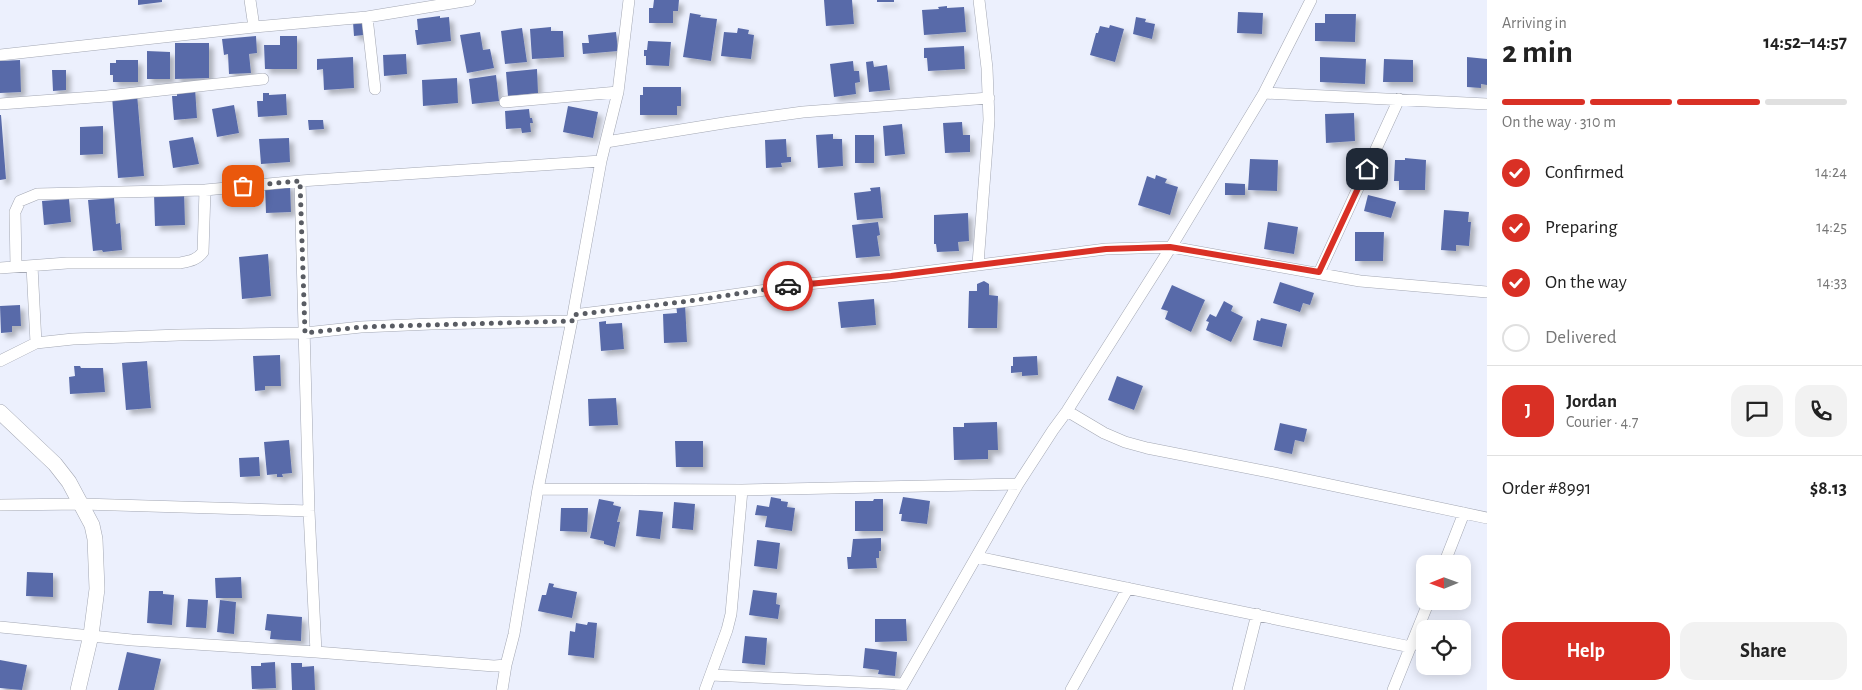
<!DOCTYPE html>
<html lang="en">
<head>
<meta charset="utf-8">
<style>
  :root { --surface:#fff; --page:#f2f2f2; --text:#222; --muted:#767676; --line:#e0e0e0; --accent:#d93025 }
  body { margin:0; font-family:"Alegreya Sans",sans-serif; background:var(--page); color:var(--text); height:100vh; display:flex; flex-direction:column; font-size:19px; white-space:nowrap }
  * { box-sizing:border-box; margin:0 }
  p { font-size:16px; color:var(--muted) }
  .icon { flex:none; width:28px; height:28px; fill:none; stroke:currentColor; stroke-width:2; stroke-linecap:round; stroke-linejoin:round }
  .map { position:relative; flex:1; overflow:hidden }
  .side { display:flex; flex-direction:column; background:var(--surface); width:375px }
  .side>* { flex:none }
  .needle { width:32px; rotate:269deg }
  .buttons { position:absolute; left:1416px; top:555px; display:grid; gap:10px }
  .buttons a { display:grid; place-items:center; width:55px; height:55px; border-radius:10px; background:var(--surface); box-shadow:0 2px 12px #0003; font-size:25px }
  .pin { position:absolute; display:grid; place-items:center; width:42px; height:42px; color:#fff; margin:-21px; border-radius:10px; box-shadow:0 2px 8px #0006 }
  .courier { position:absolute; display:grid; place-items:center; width:50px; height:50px; margin:-25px; border:4px solid #d93025; border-radius:50%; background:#fff; color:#222; box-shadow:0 1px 6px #0007 }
  .head em { font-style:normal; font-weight:700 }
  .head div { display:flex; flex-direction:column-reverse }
  .head { display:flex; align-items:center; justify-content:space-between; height:85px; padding:0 15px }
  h1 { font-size:32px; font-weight:700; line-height:38px }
  .bar { display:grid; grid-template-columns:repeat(4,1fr); gap:8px 5px; align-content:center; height:60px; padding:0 15px }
  .bar i { height:6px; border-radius:4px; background:var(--line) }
  .bar .selected { background:var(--accent) }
  .bar p { grid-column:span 4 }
  .line { display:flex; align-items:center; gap:12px; padding:0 15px; border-top:1px solid var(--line) }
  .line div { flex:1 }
  .round { display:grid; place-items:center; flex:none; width:52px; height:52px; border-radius:15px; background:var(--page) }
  ol { padding:0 15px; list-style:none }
  li { display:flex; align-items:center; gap:15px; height:55px }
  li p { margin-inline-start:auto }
  li .icon { padding:5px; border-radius:50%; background:var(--accent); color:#fff; stroke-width:4 }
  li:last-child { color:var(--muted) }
  li i { width:28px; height:28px; border:2px solid var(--line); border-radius:50% }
  .primary-button { display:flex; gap:10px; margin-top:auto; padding:10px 15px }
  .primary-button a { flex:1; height:58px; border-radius:15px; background:var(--accent); color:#fff; font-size:20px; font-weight:700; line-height:58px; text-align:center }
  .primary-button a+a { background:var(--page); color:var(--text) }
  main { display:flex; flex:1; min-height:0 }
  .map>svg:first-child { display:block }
</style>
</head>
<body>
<main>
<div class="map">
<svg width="1487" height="690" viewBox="0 0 1487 690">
  <defs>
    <filter id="shadow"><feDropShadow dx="4.5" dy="4.5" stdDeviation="2.5" flood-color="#0004"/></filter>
  </defs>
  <rect width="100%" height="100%" fill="#ecf0fd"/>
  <path fill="#596ba9" filter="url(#shadow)" d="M138 0H162V2L138 5Z
    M654 0H679L678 11H673V23H649V8H653Z
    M824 0H852L854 24 826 26Z
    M877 0H894V2H877Z
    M947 6V8L964 7 966 32 924 35 922 10 939 9 938 7Z
    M1238 12 1263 13 1262 34 1237 33Z
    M690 13 701 15 700 17 717 19 711 61 683 57Z
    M1325 14H1356L1355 42 1315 41V23H1325Z
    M440 16V18L449 17 451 41 417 45 415 30H418L417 19Z
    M1136 17 1146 19 1145 22 1155 24 1152 39 1133 34Z
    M362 20 364 35 354 36 353 22Z
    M1110 25 1124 29 1115 62 1090 55 1096 33H1098L1100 26 1109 28Z
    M551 27V31H563L564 57 532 59 530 29Z
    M522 28 527 62 505 64 501 31Z
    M738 28 749 30 748 34 754 35 751 59 721 56 724 32 737 33Z
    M480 32 483 50 490 49 494 68 467 73 460 35Z
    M616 32 618 51 583 54 582 43H589L588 35Z
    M256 36 257 53 249 54 251 73 229 74 228 54 224 55 222 39Z
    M280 36H297V69H265L264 45H280Z
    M648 41 671 42 669 66 646 65V56H644V50H647Z
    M175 43H209V78L175 79Z
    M964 46 965 69 928 71 927 58H924V48Z
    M147 51 170 52V79H147Z
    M406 54 407 74 384 76 383 55Z
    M353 57 354 88 324 90 323 69 317 70V59Z
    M1320 57 1366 59 1365 84 1320 82Z
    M1467 57 1487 59V85L1481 84V88L1467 87Z
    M1384 59 1413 60V82H1383Z
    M20 60 21 92 0 93V61Z
    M116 60H138V82H113V75H110V63H116Z
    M853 61 854 71H859L860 82 855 83 856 94 834 97 830 64Z
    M873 61 874 67 887 65 890 90 869 92 866 62Z
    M537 69 538 93 508 96 506 72Z
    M52 70H66V90L53 91Z
    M496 75 499 101 472 104 469 79Z
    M457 78 458 103 423 106 422 80Z
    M643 87H681V106H677V115H640V95H643Z
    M195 88 197 118 174 120 172 96H177V90Z
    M263 93H269V95L286 94 287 115 258 117 257 101H263Z
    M137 94 144 176 118 178 112 96Z
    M234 105 239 133 217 137 212 109Z
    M568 106 598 112 593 138 563 132Z
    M529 109 530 118H532L533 123H530L531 132 522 133 521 128 506 129 505 111Z
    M1354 113 1355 141 1326 143 1325 114Z
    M0 115H1L6 179 0 180Z
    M308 120H323L324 129 309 130Z
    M962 122 963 135H970V152L945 153 943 123Z
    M902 124 905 154 885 156 883 126Z
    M103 126V154L80 155V127Z
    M833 134V139H842L843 166 818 168 816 135Z
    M855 135H874V163H855Z
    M193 137 199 164 173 168 169 141Z
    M289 138 290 162 261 164 259 139Z
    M786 139 787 157H791V162L781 163 782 167 766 168 765 140Z
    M1405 158 1426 160 1425 190H1399V181H1394L1395 160H1405Z
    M1250 159 1278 160 1277 191 1248 190Z
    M1156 175 1167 179 1165 183 1178 187 1170 215 1138 205 1147 176 1155 179Z
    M1225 183 1245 184V195H1225Z
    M290 184 291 212 266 213 265 185Z
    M880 187 883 218 857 220 854 193 871 191 870 188Z
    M184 191 185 225 155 226 154 194Z
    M1368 195 1396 202 1391 218 1364 211Z
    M114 198 116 224 120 223 122 250 103 252 102 250 93 251 88 200Z
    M69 199 71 222 44 225 42 201Z
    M1444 210 1469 212 1468 222H1471L1469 246 1456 245V251L1441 250Z
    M968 213 969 241 958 242 959 251 937 252 936 244H934V215Z
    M878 222 880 235 877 236 880 256 856 258 852 225Z
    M1268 222 1298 227 1294 254 1264 249Z
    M1355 232H1384L1383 261H1355Z
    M268 254 271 296 242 299 239 257Z
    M984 281 989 284V295L998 296 997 328H968L969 291H977V284Z
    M1280 282 1314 293 1310 305 1303 303 1300 312 1273 303Z
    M1172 285 1205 300 1191 332 1165 319 1168 311 1161 309Z
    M874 299 876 325 841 328 838 302Z
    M1224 301 1233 306 1231 311 1243 317 1231 342 1206 330 1209 322 1206 321 1210 314 1216 317Z
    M676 304H685L687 342 664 343 663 314 677 313Z
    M20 305 21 326H12V332L1 333 0 306Z
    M1261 318 1287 324 1282 347 1253 340 1257 320 1260 321Z
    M606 321V324L622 323 624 349 601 351 599 322Z
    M280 355 281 386H265V390L255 391 253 356Z
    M1037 356 1038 375 1022 376V372L1011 373V366H1013V357Z
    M147 361 151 408 126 410 122 363Z
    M74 366H80L81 368H103L105 392 70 394 69 377 75 376Z
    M1117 376 1143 386 1134 410 1108 400Z
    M616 398 618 425 589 426 588 399Z
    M997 422 998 450H988V459L954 460 953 427H964V423Z
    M1280 423 1307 429 1304 442 1295 440 1292 454 1274 450Z
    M289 440 292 473 282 474 283 477H277V474L267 475 264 442Z
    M675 441H703V467H676Z
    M259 457 260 476 240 477 239 458Z
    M771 497 781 499V501L788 502 787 507 795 508 792 531 765 527 767 516 755 515 757 505 769 507Z
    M903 497 930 501 927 524 901 521 902 514H899Z
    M599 499 614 502 613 505 621 507 617 522H620L615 547 604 544V541L590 538Z
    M874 499H883V531H855V501H873Z
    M674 502 695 504 693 530 672 528Z
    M561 508H588L587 532 560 531Z
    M639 510 663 512 660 539 636 536Z
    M881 538V551H879V558H876L877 568 848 569 847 557H851L853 539Z
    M757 540 780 543 777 569 754 566Z
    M27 572 53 573V597L26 596Z
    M241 577 242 598H216L215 578Z
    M549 583 554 584 553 587 577 592 572 618 538 611 542 595H546Z
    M753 590 777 593 776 604 780 605 778 619 749 615Z
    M149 591H163V594L174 595 172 625 147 623Z
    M188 599 208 600 206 628 186 627Z
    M220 600 236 602 234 634 217 632Z
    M267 614 302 617 301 641 270 639 271 631 265 630Z
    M875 619H906L907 641 875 642Z
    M588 622 597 623 594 658 568 655 570 631 575 632 576 623 587 625Z
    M745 636 767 638 765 665 742 663Z
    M865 648 897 652 895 676 878 674 879 670 863 668Z
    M127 652 161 659 154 690H118Z
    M0 660 27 665 22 690 0 688Z
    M275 662 276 688 252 689 251 666H261V663Z
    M291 663H302V667L314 666 315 690H292Z"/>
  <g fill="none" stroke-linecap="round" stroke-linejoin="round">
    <defs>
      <path id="minor" d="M250 0 254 27
        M367 17 375 89
        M0 55 254 27 367 17 470 0
        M1264 93 1487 104
        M505 102 618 92
        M0 104 107 96 263 79
        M606 142 730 122 803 112 989 98
        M300 181 309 511 316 652
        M978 264 989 120 987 68 979 0
        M16 266 15 212 20 201 37 194 205 190 300 181 601 161
        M32 266 36 343
        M0 268 67 263H180C190 261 197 260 203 252L205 190
        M1319 273 1399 99
        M573 315 697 300 807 284 891 276 1106 249 1171 247 1360 281 1487 292
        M0 361 36 343 73 339 179 335 305 333 361 327 431 324 572 321
        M1067 411 1104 433 1125 442 1147 448 1274 473 1487 518
        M538 489 742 490 1018 484
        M0 505 82 504 309 511
        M977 557 1411 647
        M1444 564 1464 513
        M0 627 132 640 316 652 494 666 506 665 514 634 538 489 573 315 601 161 618 92 629 0
        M711 675 903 684
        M502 690 506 665
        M705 690 727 630 731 614 742 490
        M900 690 1018 484 1053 430 1067 411 1171 247 1264 93 1311 0
        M1071 690 1128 588
        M1238 690 1257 614
        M1393 690 1429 601"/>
      <path id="tertiary" d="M0 412 55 464 69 482 92 525 95 539 97 589 91 635 78 690"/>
    </defs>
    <use href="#minor" stroke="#a3a7b3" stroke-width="12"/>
    <use href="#tertiary" stroke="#a3a7b3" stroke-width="16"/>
    <use href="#minor" stroke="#fff" stroke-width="11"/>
    <use href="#tertiary" stroke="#fff" stroke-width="15"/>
  </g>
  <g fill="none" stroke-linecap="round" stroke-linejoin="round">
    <path stroke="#595c63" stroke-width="5" stroke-dasharray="0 9" d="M243 186 300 181 305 333 361 327 572 321 573 315 697 300 788 286"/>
    <path stroke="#d93025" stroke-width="6" d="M788 286 891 276 1106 249 1170 247 1319 272 1367 169"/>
  </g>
</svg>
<div class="buttons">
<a><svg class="needle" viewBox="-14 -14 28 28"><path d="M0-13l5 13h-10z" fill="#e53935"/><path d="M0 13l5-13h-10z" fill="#767676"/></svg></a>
<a><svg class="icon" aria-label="locate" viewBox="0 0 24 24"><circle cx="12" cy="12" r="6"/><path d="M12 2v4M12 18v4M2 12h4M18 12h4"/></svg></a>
</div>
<div class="pin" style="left:243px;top:186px;background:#ea580c"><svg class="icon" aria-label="bag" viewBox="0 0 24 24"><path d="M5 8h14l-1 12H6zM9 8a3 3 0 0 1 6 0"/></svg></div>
<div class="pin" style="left:1367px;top:169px;background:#1f2937"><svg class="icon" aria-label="home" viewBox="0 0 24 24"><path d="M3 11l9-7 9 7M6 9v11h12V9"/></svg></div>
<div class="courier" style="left:788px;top:286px"><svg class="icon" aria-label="car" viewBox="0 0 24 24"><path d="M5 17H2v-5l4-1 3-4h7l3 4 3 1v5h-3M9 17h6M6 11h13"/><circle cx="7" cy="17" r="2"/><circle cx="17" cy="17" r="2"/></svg></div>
</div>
<section class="side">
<div class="head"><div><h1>2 min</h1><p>Arriving in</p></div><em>14:52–14:57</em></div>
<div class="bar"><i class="selected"></i><i class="selected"></i><i class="selected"></i><i></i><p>On the way · 310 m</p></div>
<ol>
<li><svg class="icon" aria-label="check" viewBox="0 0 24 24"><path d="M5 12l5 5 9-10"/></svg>Confirmed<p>14:24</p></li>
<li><svg class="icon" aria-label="check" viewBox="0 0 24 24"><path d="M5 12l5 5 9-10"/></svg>Preparing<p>14:25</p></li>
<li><svg class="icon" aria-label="check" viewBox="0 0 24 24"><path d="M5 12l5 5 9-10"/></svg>On the way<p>14:33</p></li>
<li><i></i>Delivered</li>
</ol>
<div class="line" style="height:90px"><b class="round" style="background:var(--accent);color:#fff">J</b><div><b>Jordan</b><p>Courier · 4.7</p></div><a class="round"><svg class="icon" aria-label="chat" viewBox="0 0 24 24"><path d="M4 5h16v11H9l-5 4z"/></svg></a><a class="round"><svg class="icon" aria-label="phone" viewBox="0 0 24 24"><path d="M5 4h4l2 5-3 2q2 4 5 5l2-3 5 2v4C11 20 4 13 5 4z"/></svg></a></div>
<div class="line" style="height:65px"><div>Order #8991</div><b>$8.13</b></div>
<div class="primary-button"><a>Help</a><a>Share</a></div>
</section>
</main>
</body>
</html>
